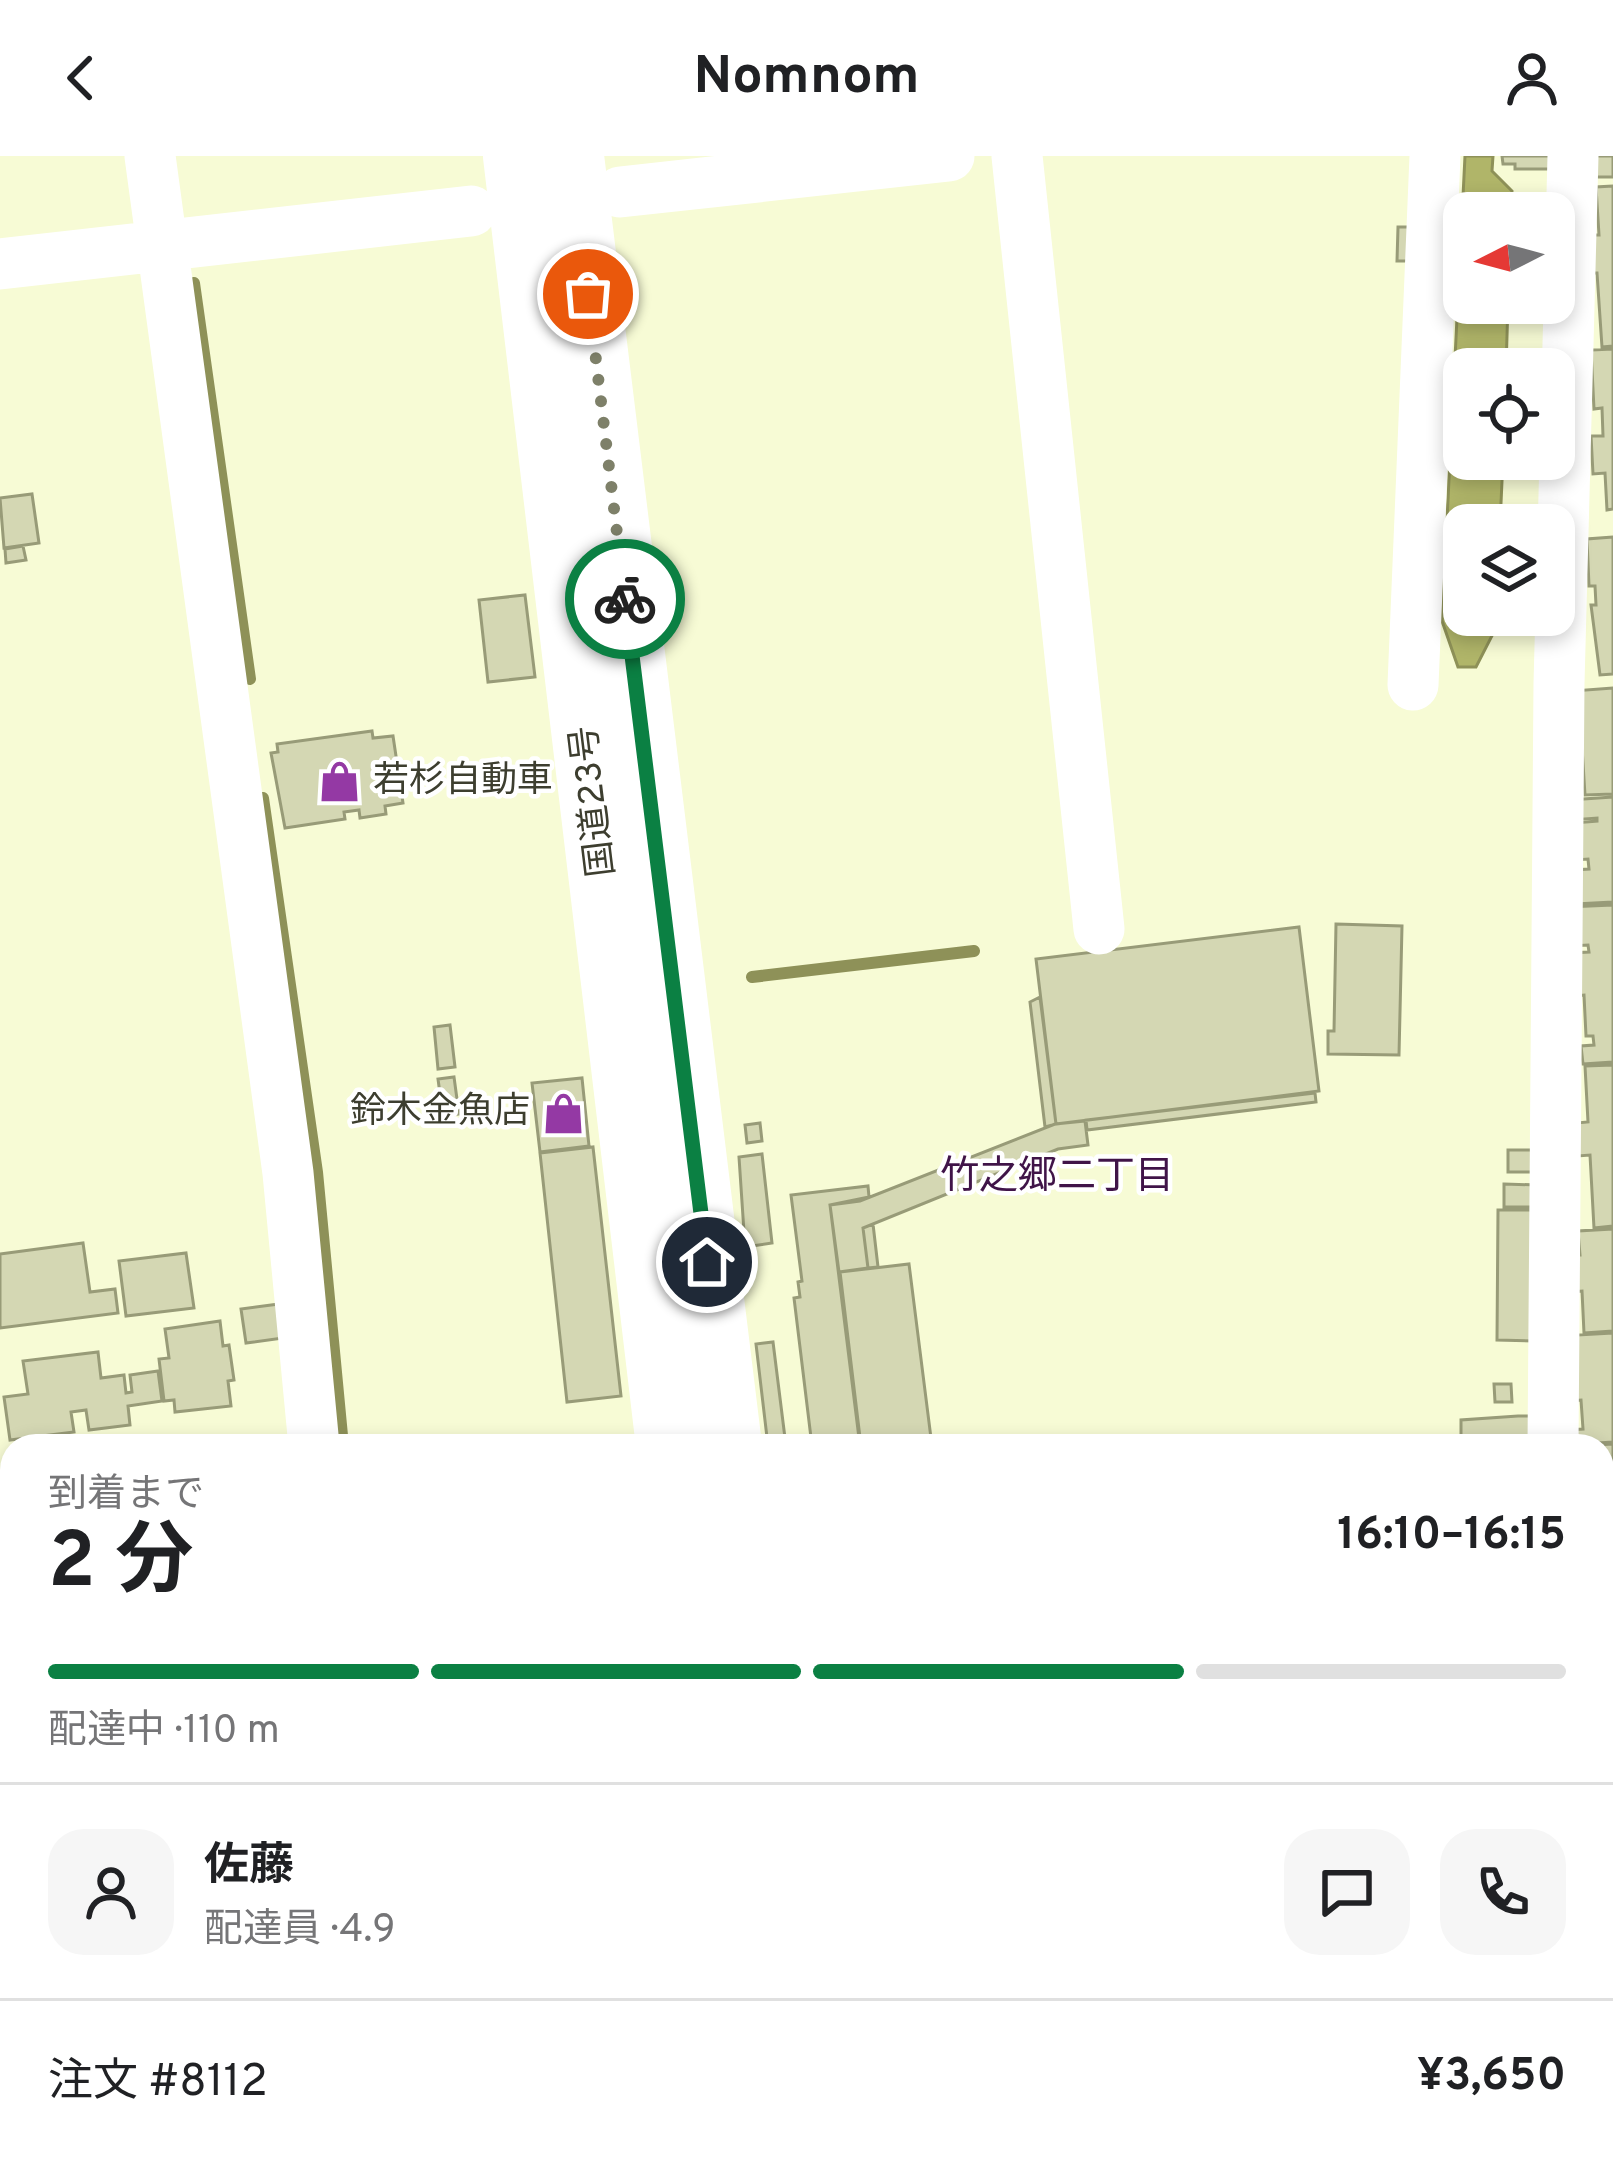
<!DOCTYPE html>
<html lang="ja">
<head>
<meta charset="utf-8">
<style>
  :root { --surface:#fff; --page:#f6f6f6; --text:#202124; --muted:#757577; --line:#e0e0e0; --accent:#0b8043 }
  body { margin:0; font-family:Overpass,"Noto Sans JP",sans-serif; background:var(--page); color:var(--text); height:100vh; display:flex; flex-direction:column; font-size:45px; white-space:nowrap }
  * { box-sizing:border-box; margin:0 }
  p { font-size:39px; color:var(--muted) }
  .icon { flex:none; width:66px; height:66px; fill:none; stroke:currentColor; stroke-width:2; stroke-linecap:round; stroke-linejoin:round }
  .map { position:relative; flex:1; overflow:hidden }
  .panel { position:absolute; left:0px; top:1278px; width:1614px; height:747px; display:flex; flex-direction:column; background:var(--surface); border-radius:36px 36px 0 0; box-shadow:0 6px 18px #0003 }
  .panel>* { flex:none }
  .needle { width:78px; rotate:264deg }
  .fabs { position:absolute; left:1443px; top:36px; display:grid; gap:24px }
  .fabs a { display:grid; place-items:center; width:132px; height:132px; border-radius:24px; background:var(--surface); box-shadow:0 6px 18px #0003; font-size:60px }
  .pin { position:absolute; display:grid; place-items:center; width:102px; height:102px; color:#fff; margin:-51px; border:6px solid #fff; border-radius:50%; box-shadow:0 3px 12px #0007 }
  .courier { position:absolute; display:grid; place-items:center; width:120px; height:120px; margin:-60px; border:9px solid #0b8043; border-radius:50%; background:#fff; color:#222; box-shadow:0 3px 15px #0007 }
  .summary em { font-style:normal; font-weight:700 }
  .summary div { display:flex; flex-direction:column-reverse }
  .summary { display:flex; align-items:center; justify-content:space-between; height:204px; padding:0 48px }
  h1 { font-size:78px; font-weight:700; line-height:90px }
  .bar { display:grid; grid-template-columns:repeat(4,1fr); gap:18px 12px; align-content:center; height:144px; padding:0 48px }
  .bar i { height:15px; border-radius:9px; background:var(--line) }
  .bar .current { background:var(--accent) }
  .bar p { grid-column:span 4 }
  .line { display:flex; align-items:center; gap:30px; padding:0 48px; border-top:3px solid var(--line) }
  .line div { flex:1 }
  .round { display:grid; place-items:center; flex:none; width:126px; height:126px; border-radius:36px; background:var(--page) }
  header { display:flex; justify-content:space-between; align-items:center; height:156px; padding:0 48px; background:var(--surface); font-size:54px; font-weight:700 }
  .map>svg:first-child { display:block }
</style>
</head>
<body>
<header><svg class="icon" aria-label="back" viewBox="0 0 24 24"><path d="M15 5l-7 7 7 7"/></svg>Nomnom<svg class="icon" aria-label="person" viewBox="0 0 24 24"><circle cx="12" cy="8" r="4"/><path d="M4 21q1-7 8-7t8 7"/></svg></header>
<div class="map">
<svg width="1613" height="2024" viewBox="0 0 1613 2024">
  <rect width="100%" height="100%" fill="#f7fbd5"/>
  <path fill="#b0b569" stroke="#8e9158" stroke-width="3" d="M1465 0H1493L1492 15 1512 35 1511 57H1464V147H1508L1506 213H1464V303H1503L1500 369H1464V459H1497V470L1476 511H1458L1442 465Z
    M1257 2013H1383L1278 2024H1198Z"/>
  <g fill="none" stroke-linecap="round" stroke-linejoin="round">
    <path stroke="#8e9158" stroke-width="12" d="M194 127 250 523
      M263 642 317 1016 343 1290
      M752 821 974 795"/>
  </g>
  <path fill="#d4d7b3" stroke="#989b78" stroke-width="3" d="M1502 0H1562L1558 13H1515V8H1503Z
    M1592 0H1613V21H1593Z
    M1613 30V190L1602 191 1597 117H1590L1588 79H1599L1596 31Z
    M1398 71H1409L1408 105H1397Z
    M1613 193V353L1607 354 1605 317 1593 318 1591 280H1603L1602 252 1594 253 1591 194Z
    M32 338 39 387 4 392 0 342Z
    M1613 381V518L1600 519 1591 449H1596L1595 430H1589L1587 383Z
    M23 390 26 404 6 407 5 393Z
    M525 439 535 521 488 526 479 444Z
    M1613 532V638L1585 639 1581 575 1572 535Z
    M372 575 373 582 393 580 403 647 385 650 386 658 360 662 359 654 344 656 345 663 285 672 271 597 278 596 277 588Z
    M1613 641V746L1575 748 1573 714 1589 713 1588 703 1575 704 1573 667 1597 665V662L1571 664 1569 644Z
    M1613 749V906L1583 908 1581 890 1594 889 1593 880H1586L1584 839 1572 840 1570 797 1589 796 1588 789 1570 790 1567 751Z
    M1336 768 1402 770 1399 899 1328 898V875H1334Z
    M1299 771 1319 935 1056 968 1036 803Z
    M1040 841 1056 968 1045 971 1030 846Z
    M450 869 455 911 438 913 434 871Z
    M1613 909V1070L1594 1072 1590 999 1578 1000 1576 967 1588 966 1585 910Z
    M454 921 459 958 443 960 438 923Z
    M582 922 589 990 540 996 532 927Z
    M1315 937 1316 946 1087 974 1086 964Z
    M1085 965 1088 989 1058 993 863 1072 868 1112 839 1116 830 1049 860 1045 1055 968Z
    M760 967 762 985 747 987 745 969Z
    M593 991 621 1240 567 1246 540 997Z
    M1508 994H1533L1532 1016H1508Z
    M762 998 772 1087 745 1091 739 1001Z
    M1504 1028 1537 1029V1051H1504Z
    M868 1030 869 1041 830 1049 860 1290H812L794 1142 800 1141 798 1126 802 1125 791 1039Z
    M1498 1054H1534L1533 1185 1497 1184Z
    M873 1068 878 1111 868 1112 863 1072Z
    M1613 1073V1175L1584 1177 1582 1135 1569 1136 1567 1099H1580L1578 1075Z
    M83 1087 90 1136 115 1133 118 1157 0 1172V1098Z
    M186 1097 194 1152 126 1160 119 1105Z
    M909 1108 932 1290H861L840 1116Z
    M279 1148 283 1182 246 1187 241 1153Z
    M220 1165 223 1190 229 1189 234 1224 228 1225 231 1250 175 1256 174 1244 164 1245 159 1203 169 1202 165 1173Z
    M1613 1177V1286L1568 1289 1567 1274 1583 1273 1581 1244 1566 1245 1577 1179Z
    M773 1186 786 1290H768L756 1188Z
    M98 1196 101 1222 124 1219 126 1237 132 1236 130 1219 158 1215 162 1245 128 1250 130 1269 89 1274 86 1254 71 1256 74 1276 10 1284 4 1241 28 1238 23 1205Z
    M1494 1228H1511L1512 1246H1495Z
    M1518 1260H1533L1531 1290H1461V1264Z
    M1613 1288V1391L1602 1392V1290H1576Z
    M1613 1396V1502H1605L1602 1397Z
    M1613 1520V1621L1602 1622V1521Z
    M1613 1625V1732L1602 1733V1626Z
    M1613 1786V1827L1602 1828V1787Z
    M1613 1831V1919L1609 1920 1610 1928H1613V1985H1608L1609 2005 1602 2006V1832Z
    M64 2013H81L83 2024H31L30 2018Z
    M397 2013H492L493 2024H398Z
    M538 2013H615L616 2023 540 2024Z
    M364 2014 365 2024H317V2020Z"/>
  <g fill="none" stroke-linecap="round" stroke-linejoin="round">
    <path stroke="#fff" stroke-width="51" d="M150 0 288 1017 314 1290
      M1017 0 1099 773
      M620 36 949 0
      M0 108 471 55
      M1413 529 1435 0
      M1553 1290 1559 528 1573 0
      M384 2013 385 2024
      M1542 2024 1543 2013"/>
    <path stroke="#fff" stroke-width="66" d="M1602 1764 1613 1763
      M0 1857H12"/>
    <path stroke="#fff" stroke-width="66" d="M516 0 669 1290
      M571 0 729 1290
      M756 2013 758 2024
      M817 2013 819 2024"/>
  </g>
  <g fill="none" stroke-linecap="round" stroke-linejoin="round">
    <path stroke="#7e8069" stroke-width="12" stroke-dasharray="0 21.6" d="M588 138 625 443"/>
    <path stroke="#0b8043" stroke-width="15" d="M625 443 707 1106"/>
  </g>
  <defs>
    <symbol id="shop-bare" viewBox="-9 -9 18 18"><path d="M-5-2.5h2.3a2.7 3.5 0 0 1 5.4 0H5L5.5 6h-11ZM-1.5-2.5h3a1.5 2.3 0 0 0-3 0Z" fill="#9439a4" stroke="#fff" stroke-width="2.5" paint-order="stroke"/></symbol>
  </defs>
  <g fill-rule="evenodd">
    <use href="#shop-bare" x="310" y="596" width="59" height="59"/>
    <use href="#shop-bare" x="534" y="928" width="59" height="59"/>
  </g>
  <g text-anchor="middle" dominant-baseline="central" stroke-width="9" stroke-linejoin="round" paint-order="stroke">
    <g font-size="36" fill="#3d3e2f" stroke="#fff" text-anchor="start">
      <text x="373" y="626">若杉自動車</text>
      <text x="530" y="957" text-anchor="end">鈴木金魚店</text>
    </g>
    <g font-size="36" fill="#3d3e2f" stroke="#fff">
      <text transform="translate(595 645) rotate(-97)">国道23号</text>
    </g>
    <g font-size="39" fill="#401448" stroke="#fff">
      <text x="1057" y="1022">竹之郷二丁目</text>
    </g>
  </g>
</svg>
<div class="fabs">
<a><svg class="needle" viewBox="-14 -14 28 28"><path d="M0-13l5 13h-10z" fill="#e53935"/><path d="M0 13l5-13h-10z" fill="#757577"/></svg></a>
<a><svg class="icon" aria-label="locate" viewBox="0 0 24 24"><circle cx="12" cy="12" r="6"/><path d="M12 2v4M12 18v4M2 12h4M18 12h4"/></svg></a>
<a><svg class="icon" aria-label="layers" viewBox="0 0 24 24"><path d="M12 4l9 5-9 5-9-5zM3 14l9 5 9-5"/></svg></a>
</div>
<div class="pin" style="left:588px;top:138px;background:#ea580c"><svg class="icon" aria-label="bag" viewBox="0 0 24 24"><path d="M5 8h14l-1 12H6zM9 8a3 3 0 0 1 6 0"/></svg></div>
<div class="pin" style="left:707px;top:1106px;background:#1f2937"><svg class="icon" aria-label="home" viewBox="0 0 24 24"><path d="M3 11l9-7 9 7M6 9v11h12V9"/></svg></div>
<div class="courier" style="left:625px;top:443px"><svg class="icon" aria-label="bike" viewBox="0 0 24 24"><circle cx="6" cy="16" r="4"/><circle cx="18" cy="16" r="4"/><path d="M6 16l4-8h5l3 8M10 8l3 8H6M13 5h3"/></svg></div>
<section class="panel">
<div class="summary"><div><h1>2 分</h1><p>到着まで</p></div><em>16:10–16:15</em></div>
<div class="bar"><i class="current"></i><i class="current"></i><i class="current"></i><i></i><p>配達中 · 110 m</p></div>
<div class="line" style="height:216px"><a class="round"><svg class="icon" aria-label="person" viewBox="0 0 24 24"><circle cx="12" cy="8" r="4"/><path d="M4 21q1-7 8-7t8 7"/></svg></a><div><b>佐藤</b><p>配達員 · 4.9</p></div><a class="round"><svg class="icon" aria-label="chat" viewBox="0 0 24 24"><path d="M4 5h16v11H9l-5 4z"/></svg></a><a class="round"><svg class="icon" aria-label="phone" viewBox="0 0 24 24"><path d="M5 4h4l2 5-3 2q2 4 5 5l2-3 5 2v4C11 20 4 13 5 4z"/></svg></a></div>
<div class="line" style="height:156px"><div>注文 #8112</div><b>¥3,650</b></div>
</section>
</div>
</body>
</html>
